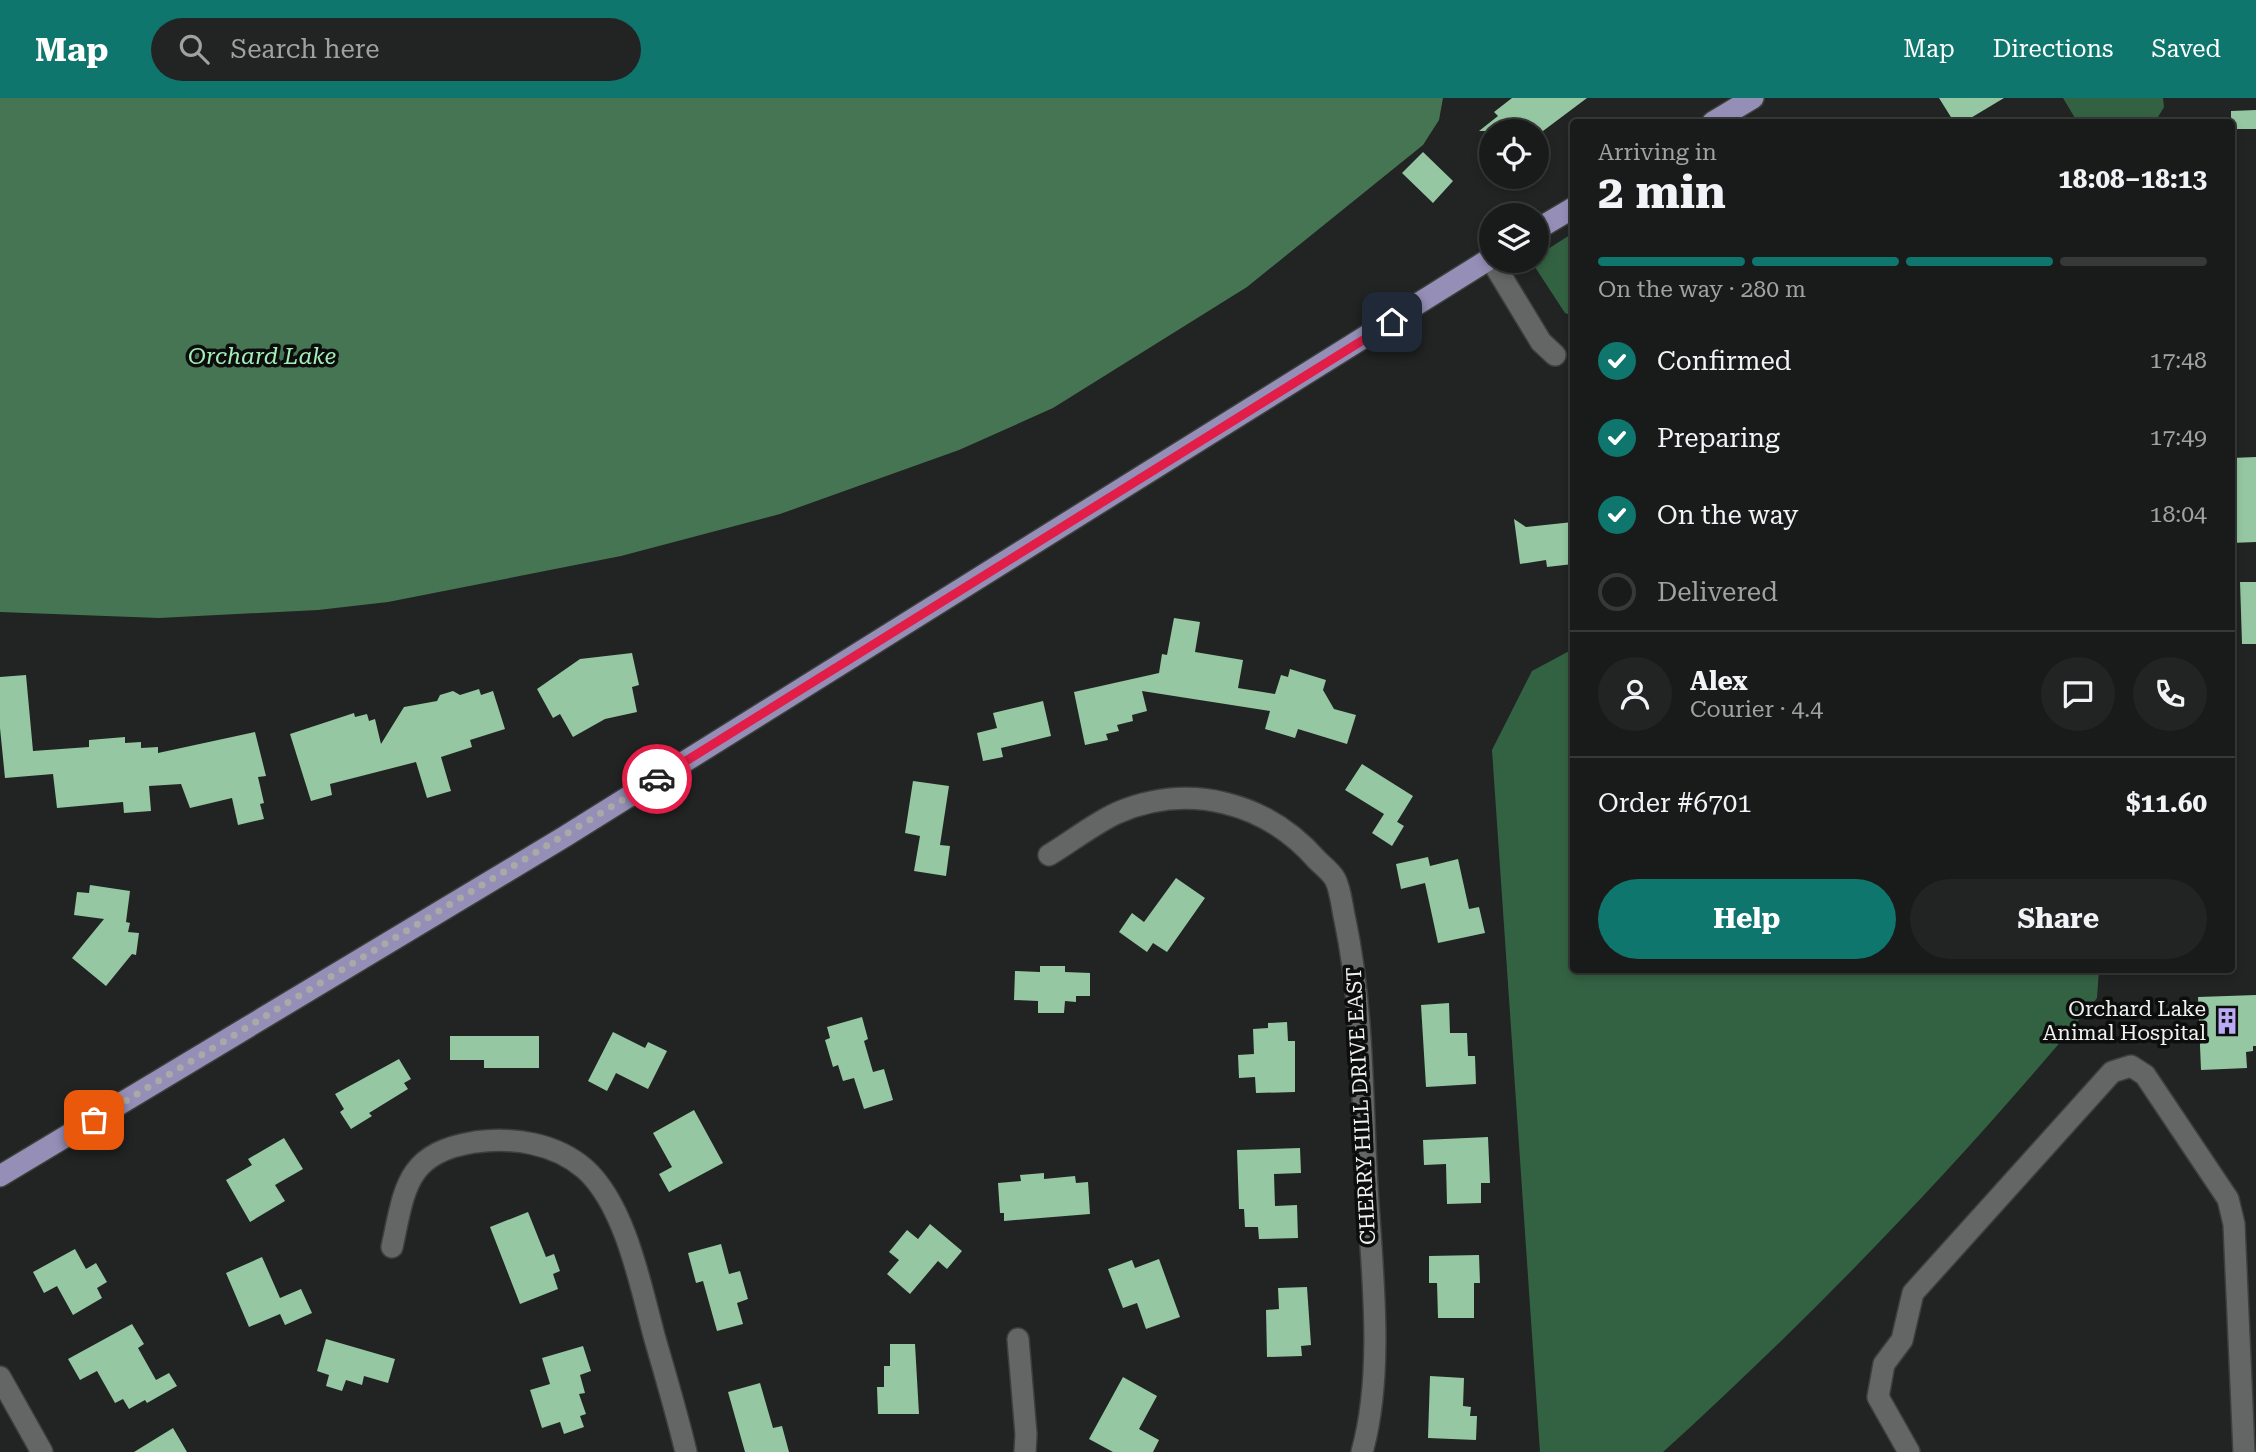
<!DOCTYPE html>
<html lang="en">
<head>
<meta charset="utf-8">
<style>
  :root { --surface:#191b1a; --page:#222423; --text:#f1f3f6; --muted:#9fa1a2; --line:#373939; --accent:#0f766e }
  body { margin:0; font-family:"Roboto Serif",serif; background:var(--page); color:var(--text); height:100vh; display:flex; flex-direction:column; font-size:26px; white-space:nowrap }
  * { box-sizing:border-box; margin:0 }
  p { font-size:23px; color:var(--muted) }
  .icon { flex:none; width:38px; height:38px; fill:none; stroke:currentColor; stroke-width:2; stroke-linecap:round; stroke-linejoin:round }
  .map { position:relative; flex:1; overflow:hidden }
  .drawer { position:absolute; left:1570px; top:21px; width:665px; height:854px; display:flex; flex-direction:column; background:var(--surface); border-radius:7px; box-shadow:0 4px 10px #0003,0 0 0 2px var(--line) }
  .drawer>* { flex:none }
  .fabs { position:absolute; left:1479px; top:21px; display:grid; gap:14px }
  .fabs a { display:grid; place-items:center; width:70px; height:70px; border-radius:50%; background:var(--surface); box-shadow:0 4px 10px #0003,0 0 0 2px var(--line); font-size:35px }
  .pin { position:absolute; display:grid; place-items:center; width:60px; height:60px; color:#fff; margin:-30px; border-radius:14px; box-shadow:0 4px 10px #0006 }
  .courier { position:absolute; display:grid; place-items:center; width:70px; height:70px; margin:-35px; border:5px solid #e11d48; border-radius:50%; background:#fff; color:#222; box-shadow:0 2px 9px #0007 }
  .overview em { font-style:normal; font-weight:700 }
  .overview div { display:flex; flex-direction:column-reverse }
  .overview { display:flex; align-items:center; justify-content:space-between; height:119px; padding:0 28px }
  h1 { font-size:46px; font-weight:700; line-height:52px }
  .bar { display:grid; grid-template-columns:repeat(4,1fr); gap:10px 7px; align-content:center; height:84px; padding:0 28px }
  .bar i { height:9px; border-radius:5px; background:var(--line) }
  .bar .on { background:var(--accent) }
  .bar p { grid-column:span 4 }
  .line { display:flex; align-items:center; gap:18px; padding:0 28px; border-top:2px solid var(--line) }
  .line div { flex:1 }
  .round { display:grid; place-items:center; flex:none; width:74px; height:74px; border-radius:37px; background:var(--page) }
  ol { padding:0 28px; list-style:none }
  li { display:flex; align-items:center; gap:21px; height:77px }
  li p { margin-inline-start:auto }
  li .icon { padding:7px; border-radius:50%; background:var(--accent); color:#fff; stroke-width:4 }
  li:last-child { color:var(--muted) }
  li i { width:38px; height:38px; border:4px solid var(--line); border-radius:50% }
  .button { display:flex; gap:14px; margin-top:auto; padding:14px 28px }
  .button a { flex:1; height:80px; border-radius:42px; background:var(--accent); color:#fff; font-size:28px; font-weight:700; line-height:80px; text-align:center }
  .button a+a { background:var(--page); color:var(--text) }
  header { display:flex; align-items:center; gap:42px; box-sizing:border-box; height:98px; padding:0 35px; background:var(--accent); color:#fff }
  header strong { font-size:33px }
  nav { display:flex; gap:38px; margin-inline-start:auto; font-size:24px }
  .search { width:490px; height:63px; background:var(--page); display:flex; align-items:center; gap:18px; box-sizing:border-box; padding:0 24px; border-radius:38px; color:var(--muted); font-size:26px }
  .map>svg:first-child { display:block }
</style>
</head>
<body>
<header>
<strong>Map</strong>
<div class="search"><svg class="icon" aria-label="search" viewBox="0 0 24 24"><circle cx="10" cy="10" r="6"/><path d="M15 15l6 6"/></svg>Search here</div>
<nav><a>Map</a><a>Directions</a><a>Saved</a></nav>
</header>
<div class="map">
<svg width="2256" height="1354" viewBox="0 0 2256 1354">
  <rect width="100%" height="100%" fill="#212422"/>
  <path fill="#336242" d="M2063 0H2163L2164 9 2155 24H2070L2075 20Z
    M1573 135V218L1565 215 1531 163H1536L1537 158Z
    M1573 551V872H2099L2097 900C1963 1063 1818 1213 1663 1354H1540L1492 652 1532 573Z"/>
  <path fill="#467554" d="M0 0H1443L1439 22 1423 47 1247 189 1053 310 959 352 780 416 621 458 388 504 318 512 159 520 0 514Z"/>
  <path fill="#95c7a2" d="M1512 0H1587L1543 33H1479L1498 18 1494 14Z
    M1939 0H2004L1964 24H1954Z
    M2256 12V31H2231V13Z
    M1423 54 1453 83 1433 105 1402 75Z
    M2256 359V444L2231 445V360Z
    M1514 421 1526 429 1573 424V466L1547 469 1546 462 1520 466Z
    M2240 484H2256V546H2242Z
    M1174 520 1200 524 1195 554 1243 562 1238 590 1275 596 1281 577 1288 579 1290 571 1326 582 1323 592 1334 611 1356 617 1347 646 1298 631 1295 640 1265 631 1270 613 1142 593 1147 613 1132 617 1133 623 1117 627 1119 633 1106 636 1108 642 1085 647 1074 594 1159 575 1162 556 1167 557Z
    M632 555 639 587 632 589 637 614 605 621 573 639 560 616 553 620 537 591 580 561Z
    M26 577 33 653 89 649V642L125 639V645L141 644V650L158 649V655L255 634 266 678 258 679 264 705 260 706 264 721 238 727 232 700 190 710 181 686 149 688 151 713 124 715 123 704 57 710 53 676 5 680 0 630V579Z
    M479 591 481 597 493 593 505 631 470 642 472 649 441 659 451 693 427 700 416 664 330 686 332 697 311 703 290 636 354 615 355 619 367 616 369 623 375 621 381 646 404 609 437 603 440 597 453 593 460 597Z
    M1043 603 1051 638 1001 650 1003 659 983 663 977 635 997 630 993 615Z
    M1362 666 1413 698 1397 724 1345 692Z
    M913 683 949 688 940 747 950 748 946 778 914 773 920 738 905 735Z
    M1384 716 1404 728 1392 748 1372 735Z
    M1428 759 1430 768 1458 761 1469 811 1479 809 1485 835 1438 845 1425 785 1401 791 1396 766Z
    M1176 780 1205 800 1167 854 1153 845 1147 854 1119 834 1132 815 1144 824Z
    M90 787 130 793 126 824 130 825 128 834 139 835 136 857 132 856 106 888 72 860 104 821 74 817 77 794 89 795Z
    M1040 868H1065V874L1090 875V898H1076V904L1065 903 1064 915H1038V903L1014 902 1015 873 1040 874Z
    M2256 897V948H2253V953L2246 954 2247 970 2201 972 2198 899Z
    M1449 905 1450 935H1467L1468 958H1475L1476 986 1426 989 1421 907Z
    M862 919 868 941 864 943 873 974 884 971 893 1002 864 1011 854 980 843 983 838 967 833 969 825 942 830 940 827 929Z
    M1287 924 1288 943H1295V994L1256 995 1255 979 1239 980 1238 957 1254 956 1253 931 1268 930V925Z
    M613 934 645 950 648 944 667 953 648 991 616 975 607 993 588 983Z
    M450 938H539V970H484V962H450Z
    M399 961 411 981 404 985 408 991 369 1015 372 1018 351 1031 340 1014 344 1011 335 996Z
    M694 1012 723 1065 669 1094 659 1076 672 1069 653 1035Z
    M1488 1039 1490 1085H1481V1105L1447 1106 1446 1066 1424 1067 1423 1042Z
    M284 1040 303 1071 275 1087 285 1103 250 1124 226 1082 252 1067 248 1061Z
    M1300 1050 1301 1075 1274 1076 1275 1108 1297 1107 1298 1140 1259 1141 1258 1129H1245L1244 1111H1239L1237 1052Z
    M1044 1075V1081L1075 1078 1076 1085 1088 1084 1090 1116 1004 1123V1115H1000L998 1085 1021 1083 1020 1077Z
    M528 1114 546 1159 554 1156 560 1173 553 1176 558 1191 520 1206 490 1129Z
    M930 1126 962 1153 947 1171 938 1163 910 1196 887 1176 899 1162 889 1154 907 1132 918 1141Z
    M721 1146 729 1176 740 1173 748 1201 737 1205 743 1226 717 1233 703 1183 696 1185 688 1155Z
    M75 1151 86 1171 96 1165 107 1184 97 1190 102 1200 73 1217 57 1188 44 1195 33 1174Z
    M1479 1157 1480 1185H1474V1220H1438L1437 1185H1429V1158Z
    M262 1159 280 1200 301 1191 312 1215 285 1227 280 1216 249 1229 226 1175Z
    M1159 1161 1180 1219 1146 1231 1137 1205 1123 1210 1108 1171 1132 1162 1135 1170Z
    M1307 1189 1311 1247 1301 1248 1302 1258 1267 1259 1266 1212 1279 1211 1278 1190Z
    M132 1226 144 1246 138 1250 156 1282 169 1275 177 1288 147 1305 145 1302 129 1311 123 1301 115 1305 97 1273 80 1282 68 1261Z
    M326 1241 395 1261 388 1285 364 1278 362 1287 346 1282 342 1293 326 1288 329 1277 317 1273Z
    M890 1246H915L919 1316H878L877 1289H884V1268H890Z
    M583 1248 591 1273 580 1277 585 1295 579 1296 586 1316 580 1318 584 1329 564 1336 560 1324 542 1330 530 1292 550 1286 542 1260Z
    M1430 1278 1464 1280 1463 1308 1471 1309 1470 1318H1477L1476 1342 1428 1340Z
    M1123 1279 1157 1298 1139 1331 1159 1342 1153 1354H1113L1089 1341Z
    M760 1285 773 1330 782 1328 789 1354H745L728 1294Z
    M173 1330 187 1354H134Z"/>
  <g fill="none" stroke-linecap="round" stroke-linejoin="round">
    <defs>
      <path id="minor" d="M1492 163 1541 244 1555 257
        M1049 757C1071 744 1093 726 1117 715 1189 684 1266 704 1317 762 1323 768 1331 774 1335 781 1341 792 1342 810 1345 822 1362 903 1362 987 1366 1070 1370 1159 1386 1268 1362 1354
        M392 1149C405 1089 406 1055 475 1044 513 1039 555 1045 585 1071 626 1108 641 1190 655 1241 666 1279 677 1316 686 1354
        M1018 1241 1026 1336 1025 1354
        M0 1279 42 1354
        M1909 1354 1878 1299 1884 1266 1902 1242 1913 1195 2112 974 2131 968 2145 977 2228 1101 2234 1126 2244 1354"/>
      <path id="major" d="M1713 24 1753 0
        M1536 132 1573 110
        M0 1078 564 739 1491 160"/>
    </defs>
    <use href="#minor" stroke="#3d3f3d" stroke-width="24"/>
    <use href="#major" stroke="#3d3f3d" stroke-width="24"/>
    <use href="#minor" stroke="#636664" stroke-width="21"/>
    <use href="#major" stroke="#958eb7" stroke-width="21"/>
  </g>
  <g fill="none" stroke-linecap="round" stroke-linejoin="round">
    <path stroke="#a8aaa8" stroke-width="7" stroke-dasharray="0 12.6" d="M94 1022 657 681"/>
    <path stroke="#e11d48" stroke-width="9" d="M657 681 1392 224"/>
  </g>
  <defs>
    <symbol id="building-bare" viewBox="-9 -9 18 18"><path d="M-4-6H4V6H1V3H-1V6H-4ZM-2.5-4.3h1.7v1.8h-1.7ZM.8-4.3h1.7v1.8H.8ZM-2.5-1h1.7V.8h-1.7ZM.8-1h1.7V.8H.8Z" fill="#baaaf6" stroke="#0c0d0c" stroke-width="2.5" paint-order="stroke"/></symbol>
  </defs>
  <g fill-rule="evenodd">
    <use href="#building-bare" x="2208" y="904" width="38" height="38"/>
  </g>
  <g text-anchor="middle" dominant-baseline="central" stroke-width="7" stroke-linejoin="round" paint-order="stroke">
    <g font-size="21" fill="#f0f2f0" stroke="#0c0d0c" text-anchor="end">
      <text x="2206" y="911">Orchard Lake<tspan x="2206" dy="24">Animal Hospital</tspan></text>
    </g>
    <g font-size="21" fill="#f0f2f0" stroke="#0c0d0c">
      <text transform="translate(1361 1008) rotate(-93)">CHERRY HILL DRIVE EAST</text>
    </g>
    <g font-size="23" font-style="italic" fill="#a4eeb9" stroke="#0c0d0c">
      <text x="262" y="258">Orchard Lake</text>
    </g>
  </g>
</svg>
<div class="fabs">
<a><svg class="icon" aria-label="locate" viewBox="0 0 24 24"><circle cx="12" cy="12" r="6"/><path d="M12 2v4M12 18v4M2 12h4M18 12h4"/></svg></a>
<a><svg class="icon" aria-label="layers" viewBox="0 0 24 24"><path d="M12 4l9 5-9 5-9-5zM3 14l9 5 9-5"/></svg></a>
</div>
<div class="pin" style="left:94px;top:1022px;background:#ea580c"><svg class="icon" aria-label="bag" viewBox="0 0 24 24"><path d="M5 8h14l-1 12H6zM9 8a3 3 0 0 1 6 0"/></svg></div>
<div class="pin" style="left:1392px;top:224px;background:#1f2937"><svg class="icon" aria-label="home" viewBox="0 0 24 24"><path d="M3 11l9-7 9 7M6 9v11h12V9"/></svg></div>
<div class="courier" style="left:657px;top:681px"><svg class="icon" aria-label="car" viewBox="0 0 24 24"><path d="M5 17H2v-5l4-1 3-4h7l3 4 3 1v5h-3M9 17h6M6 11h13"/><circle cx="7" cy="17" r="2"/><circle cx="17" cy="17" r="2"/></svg></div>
<section class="drawer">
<div class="overview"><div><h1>2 min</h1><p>Arriving in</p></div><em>18:08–18:13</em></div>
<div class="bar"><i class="on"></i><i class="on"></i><i class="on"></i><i></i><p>On the way · 280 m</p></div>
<ol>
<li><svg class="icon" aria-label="check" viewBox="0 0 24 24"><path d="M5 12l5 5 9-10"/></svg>Confirmed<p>17:48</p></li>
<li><svg class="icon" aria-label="check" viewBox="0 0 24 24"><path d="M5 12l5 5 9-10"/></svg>Preparing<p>17:49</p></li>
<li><svg class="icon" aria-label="check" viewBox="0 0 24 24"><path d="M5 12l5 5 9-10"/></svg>On the way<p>18:04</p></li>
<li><i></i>Delivered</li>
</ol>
<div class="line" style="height:126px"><a class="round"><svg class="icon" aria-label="person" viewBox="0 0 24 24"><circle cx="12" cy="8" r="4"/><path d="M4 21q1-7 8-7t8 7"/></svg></a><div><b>Alex</b><p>Courier · 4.4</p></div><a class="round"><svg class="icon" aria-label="chat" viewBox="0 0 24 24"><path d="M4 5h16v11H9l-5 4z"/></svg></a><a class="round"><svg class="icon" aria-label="phone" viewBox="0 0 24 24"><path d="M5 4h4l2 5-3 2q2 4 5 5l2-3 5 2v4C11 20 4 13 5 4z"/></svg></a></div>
<div class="line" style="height:91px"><div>Order #6701</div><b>$11.60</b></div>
<div class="button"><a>Help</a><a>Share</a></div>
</section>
</div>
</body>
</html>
